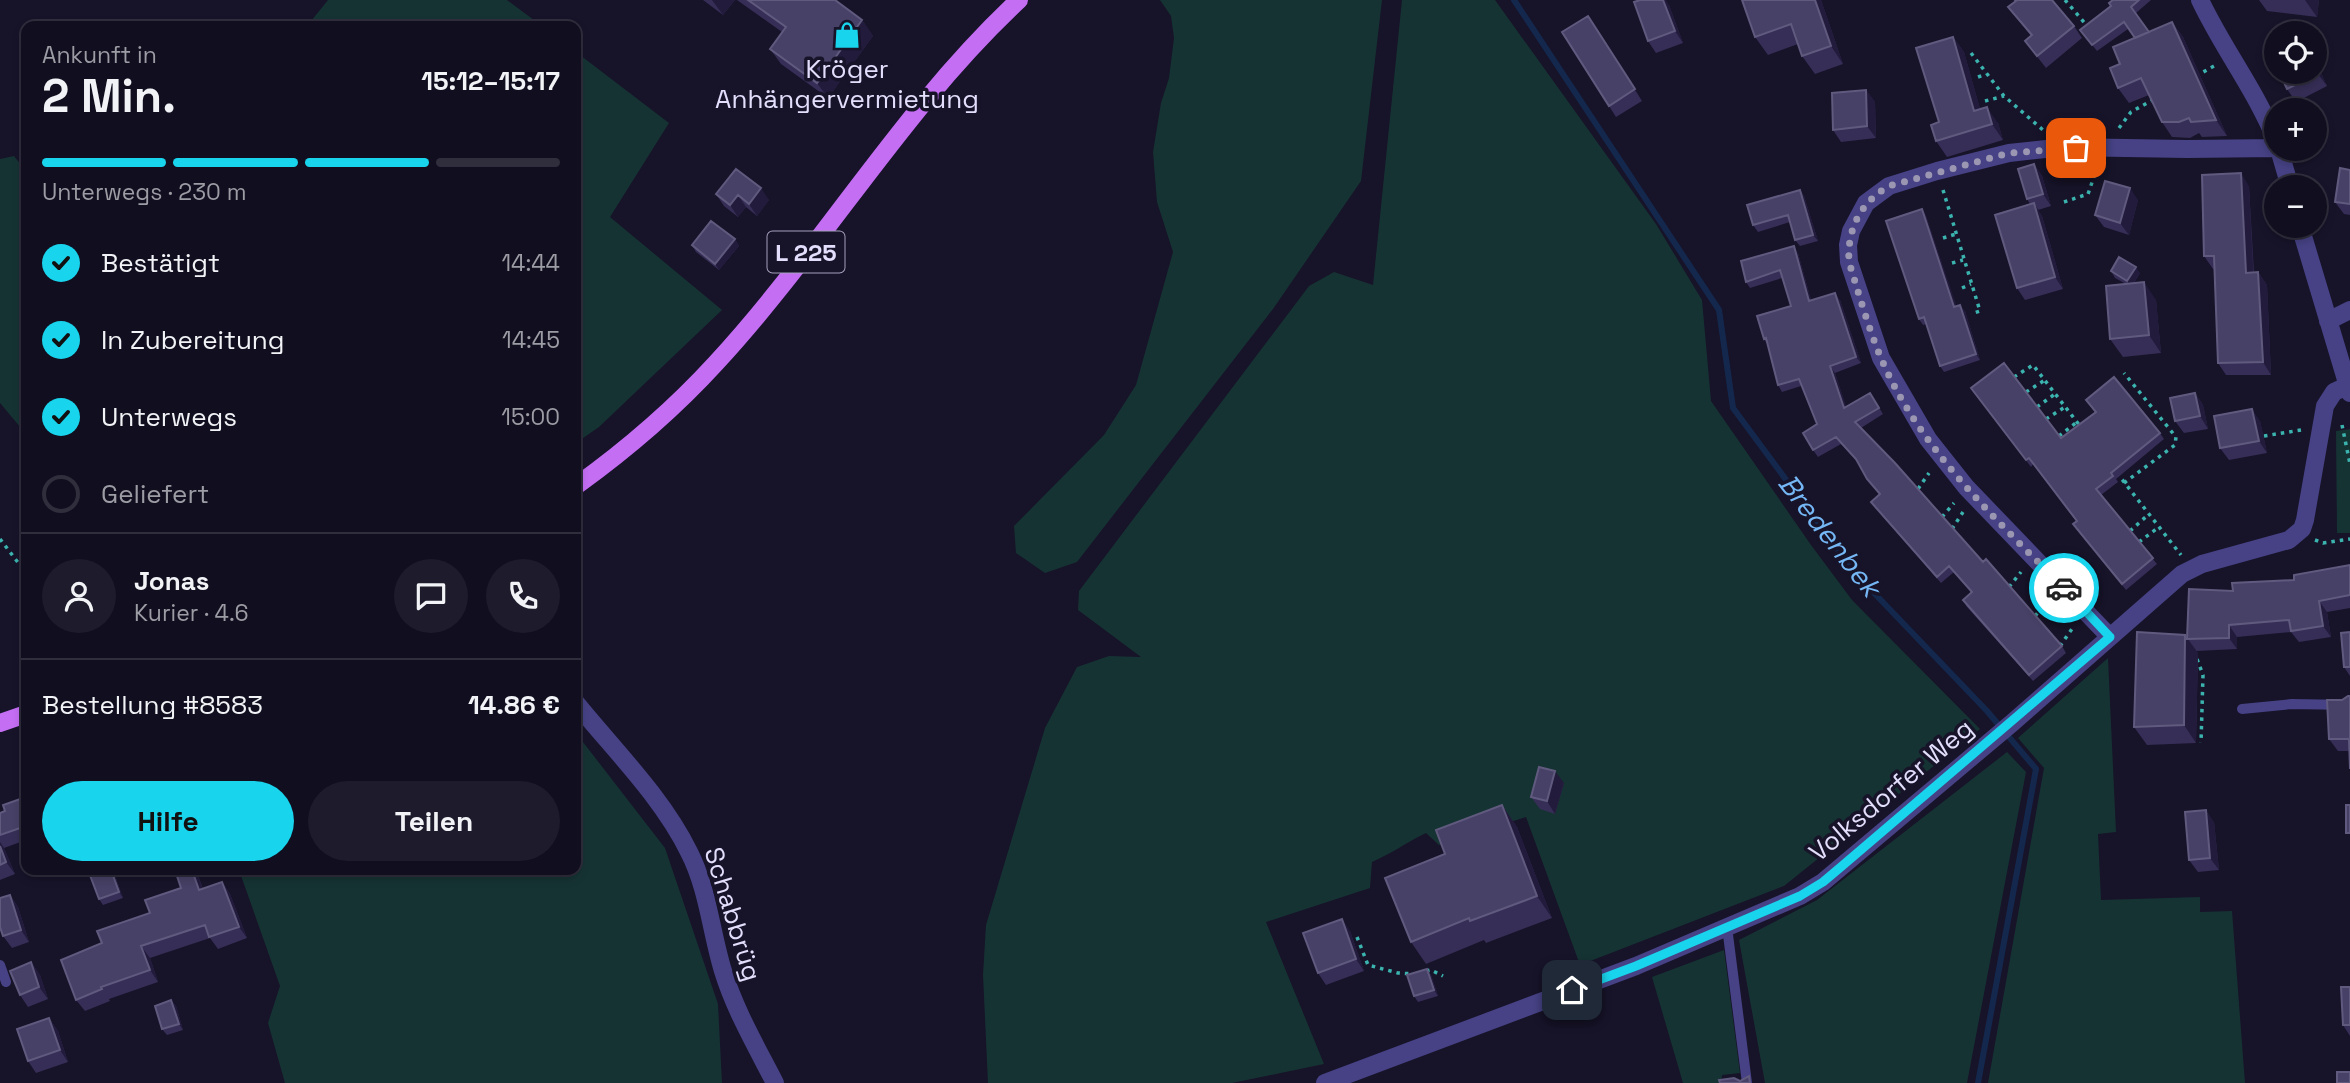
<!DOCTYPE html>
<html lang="de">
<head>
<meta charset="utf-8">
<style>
  :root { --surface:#110e1f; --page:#1e1c2c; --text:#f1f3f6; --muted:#9c9ca4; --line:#302e3d; --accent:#19d4ed }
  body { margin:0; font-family:"Space Grotesk",sans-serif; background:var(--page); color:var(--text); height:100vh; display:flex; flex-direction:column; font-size:26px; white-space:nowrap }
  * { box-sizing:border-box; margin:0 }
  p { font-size:23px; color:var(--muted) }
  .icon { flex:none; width:38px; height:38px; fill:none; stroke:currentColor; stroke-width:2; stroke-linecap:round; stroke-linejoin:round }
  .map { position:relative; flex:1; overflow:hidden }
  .panel { position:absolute; left:21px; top:21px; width:560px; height:854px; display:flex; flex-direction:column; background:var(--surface); border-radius:14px; box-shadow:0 4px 10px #0003,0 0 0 2px var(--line) }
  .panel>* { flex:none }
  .controls { position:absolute; left:2264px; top:21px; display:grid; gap:14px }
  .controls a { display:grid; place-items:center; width:63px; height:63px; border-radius:50%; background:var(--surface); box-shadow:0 4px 10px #0003,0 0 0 2px var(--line); font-size:35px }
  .pin { position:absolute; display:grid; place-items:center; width:60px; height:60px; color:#fff; margin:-30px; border-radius:14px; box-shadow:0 4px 10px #0006 }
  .courier { position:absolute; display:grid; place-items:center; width:70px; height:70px; margin:-35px; border:5px solid #19d4ed; border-radius:50%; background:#fff; color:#222; box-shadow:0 2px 9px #0007 }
  .headline em { font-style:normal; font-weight:700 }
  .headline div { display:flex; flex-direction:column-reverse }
  .headline { display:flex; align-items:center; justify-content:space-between; height:119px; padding:0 21px }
  h1 { font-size:46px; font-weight:700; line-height:52px }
  .bar { display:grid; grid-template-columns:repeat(4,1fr); gap:10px 7px; align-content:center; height:84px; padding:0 21px }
  .bar i { height:9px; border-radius:5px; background:var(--line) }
  .bar .selected { background:var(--accent) }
  .bar p { grid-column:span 4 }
  .line { display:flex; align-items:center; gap:18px; padding:0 21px; border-top:2px solid var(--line) }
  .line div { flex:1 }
  .round { display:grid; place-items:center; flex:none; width:74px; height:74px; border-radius:37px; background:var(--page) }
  ol { padding:0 21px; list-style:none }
  li { display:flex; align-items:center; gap:21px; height:77px }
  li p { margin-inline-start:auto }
  li .icon { padding:7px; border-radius:50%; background:var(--accent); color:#111; stroke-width:4 }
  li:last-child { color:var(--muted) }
  li i { width:38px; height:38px; border:4px solid var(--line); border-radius:50% }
  .primary-button { display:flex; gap:14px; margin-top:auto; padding:14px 21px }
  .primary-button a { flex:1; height:80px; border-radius:42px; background:var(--accent); color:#111; font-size:28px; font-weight:700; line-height:80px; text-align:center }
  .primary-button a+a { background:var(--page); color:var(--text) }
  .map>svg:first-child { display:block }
</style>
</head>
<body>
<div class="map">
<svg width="2350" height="1083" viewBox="0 0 2350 1083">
  <rect width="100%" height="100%" fill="#171329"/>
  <path fill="#163333" d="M328 0H507L542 26H307Z
    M1160 0H1382L1361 181 1273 309 1077 562 1045 573 1016 553 1014 526 1104 435 1136 385 1173 252 1157 202 1153 152 1161 103 1169 78 1174 38 1171 16Z
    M1402 0H1495L1656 224 1702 300 1711 401 1811 545 1852 600 1980 729 1784 886 1580 965 1526 817 1439 845 1426 833C1407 842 1391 854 1372 862L1370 888 1266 922 1324 1064 1232 1083H988L983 975 986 925 1045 728 1077 667 1109 656 1141 657 1078 610 1079 591 1309 286 1334 272 1373 285Z
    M576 52 669 123 610 217 722 310 599 427 576 443Z
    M14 156 26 171V434L0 403V159Z
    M2350 429V533H2337L2336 431Z
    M2108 658 2116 832 2098 834 2101 900 2200 897V912L2232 911 2245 1083H1988L2044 768 2018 738Z
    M576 733 665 848 718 1004 722 1083H285L268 1023 280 986 239 870H576Z
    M2007 752 2026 772 1967 1083H1765L1739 940 1817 900Z
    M1724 950 1740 1073 1722 1075 1721 1083H1683L1652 977Z"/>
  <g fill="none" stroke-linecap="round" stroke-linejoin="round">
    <path stroke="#14284d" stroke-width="6" d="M1514 0 1719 310 1733 408 1855 573 1987 711 2036 769 1978 1083"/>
    <path stroke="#3bb4af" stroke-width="3.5" stroke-dasharray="3.5 5" stroke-linecap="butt" d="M2065 0 2089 28
      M1971 53 2004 96 2043 130
      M2196 76 2214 66
      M1978 77 1986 74
      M1985 101 2004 96
      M2119 128 2131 112 2156 98
      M1943 190 1980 311 1971 314
      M2064 202 2088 194 2098 165
      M1943 238 1956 234
      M1952 263 1963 260
      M1962 288 1971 284
      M2014 377 2033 365 2080 426
      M2026 392 2045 380
      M2037 407 2055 394
      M2046 419 2065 407
      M2342 425 2350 464
      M2059 436 2077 422
      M2264 436 2301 430
      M2117 473 2181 555
      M2124 483 2175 445 2176 437 2124 373
      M1918 489 1929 473
      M1942 517 1954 503
      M1952 529 1963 512
      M2130 531 2149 514
      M0 539 26 573
      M2315 540 2323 543 2350 539
      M2139 542 2159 527
      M2009 587 2021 572
      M2035 616 2049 600
      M2060 646 2074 626
      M2197 659 2203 675 2201 743
      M1357 937 1368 965 1398 973 1415 974
      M1426 971 1431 970 1443 976"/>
    <path stroke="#464285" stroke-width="10" d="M2242 709 2292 704 2350 705
      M1727 927 1747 1083
      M0 965 6 982"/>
    <path stroke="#464285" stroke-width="18" d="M2200 0C2223 49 2257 92 2277 143
      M2279 149 2290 187
      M2300 226 2350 393
      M2328 321 2350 310
      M2110 637 1966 487 1928 439 1881 358 1849 262 1848 245 1851 231 1866 203 1889 186 1937 171 2009 153 2064 147 2187 149 2277 148
      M576 703C615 751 662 797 689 852 708 889 711 932 723 971 735 1010 756 1046 775 1083
      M1325 1083 1636 966 1800 896 1823 882 2012 723 2182 574 2202 564 2289 540 2302 529 2305 520 2325 406 2334 392 2347 386"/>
    <path stroke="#c46ef4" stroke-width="18" d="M576 486C626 450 674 409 716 363 823 247 902 109 1019 0
      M0 723 26 714"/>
  </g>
  <path fill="#362e56" d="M703 0H735L723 15Z
    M737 0H835L862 20 873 36 828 98 781 64 770 49 782 32Z
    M1821 0 1843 64 1815 74 1802 56 1798 44 1768 55 1755 37Z
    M2014 0H2052L2074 26 2082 38 2046 68 2025 41 2031 36 2008 7 2015 2Z
    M2113 0H2151L2136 13 2149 32 2172 22 2183 37 2227 136 2202 137 2199 133 2190 138 2172 137 2162 122 2149 95 2129 103 2118 88 2120 64 2135 38 2128 29 2097 51 2085 36 2111 6Z
    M2259 0H2319L2317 17 2267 11Z
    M1669 5 1683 43 1656 53 1648 41Z
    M1596 27 1642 101 1616 117 1609 106Z
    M1953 37 1964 52 1980 109 1998 123 2003 140 1947 157 1936 141Z
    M2315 60 2327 86 2296 102 2287 89Z
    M1866 90 1875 102 1876 138 1841 142 1833 130Z
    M2034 164 2042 176 2051 206 2038 210 2042 216 2063 289 2025 300 2017 288 2030 204 2027 199Z
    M736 169 769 200 757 216 746 207 738 217 724 206 716 194Z
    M2350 170V215L2344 214 2335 202Z
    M2249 186 2254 273 2258 272 2267 285 2271 375H2226L2218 363 2214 269H2213L2204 256Z
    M1800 190 1804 196 1818 241 1800 246 1795 240 1790 222 1758 232 1753 225Z
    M2138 200 2129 235 2104 227 2095 215Z
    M1922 209 1926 216 1956 307 1965 311 1980 360 1944 372 1940 366 1926 324 1923 325 1919 319Z
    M735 239 739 246 719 270 696 252 692 245Z
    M1798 253 1811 300H1840L1861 363 1835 373 1846 407 1870 393 1883 414 1861 428 1983 562 2062 646 2066 653 2033 681 1967 607 1963 600 1972 593 1954 572 1941 583 1876 509 1871 502 1880 494 1867 479 1858 463 1841 444 1818 457 1813 450 1817 424 1801 386 1782 392 1778 385 1768 345 1764 339 1791 306 1782 278 1750 288 1746 282Z
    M2111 271 2140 273 2134 283 2156 300 2161 353 2123 357 2110 339 2126 284 2115 278Z
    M1971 388 2061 438 2095 412 2086 400 2160 433 2164 439 2116 479 2118 482 2101 495 2157 564 2126 590 2077 530 2073 524 2076 521 2033 464 2031 467Z
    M2195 393 2203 405 2208 429 2184 433 2175 421Z
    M2260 421 2267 453 2229 460 2220 448Z
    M2350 565V608L2327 612 2331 637 2299 642 2291 632 2237 637V649L2196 651 2198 653 2196 743 2147 745 2134 727 2185 635 2187 638 2233 591 2294 580Z
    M2350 632V676L2344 667Z
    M2350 696 2349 751H2338L2329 739 2342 700Z
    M1564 783 1555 814 1540 809 1531 797Z
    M26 797V840L4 848 15 874 0 880V813L5 811Z
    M1502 805 1517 827 1552 918 1486 943 1484 940 1426 964 1411 942 1445 854Z
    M2214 822 2219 870 2198 872 2189 860Z
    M113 870 123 898 103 905 99 899Z
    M175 870H196L203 889 222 882 230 894 247 938 218 949 210 938 150 958 158 982 109 999 110 1001 85 1011 76 1000 102 943 150 913 181 888Z
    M10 895 18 907 29 942 12 948 3 936Z
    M1350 931 1364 971 1326 985 1318 973Z
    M31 962 40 975 48 999 28 1007 20 995Z
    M1427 969 1431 975 1438 996 1418 1002 1414 996Z
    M2350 987V1036L2343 1025Z
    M171 1000 176 1006 183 1030 167 1035 162 1029Z
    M49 1018 58 1031 68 1062 36 1073 28 1061Z"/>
  <path fill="#221b3c" d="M712 0H735L723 15Z
    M1663 0H1666L1669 5 1683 43 1675 31Z
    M1815 0H1821L1843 64 1831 46Z
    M2305 0H2319L2317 17Z
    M862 20 873 36 828 98 817 83Z
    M2172 22 2183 37 2227 136 2216 120Z
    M1953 37 1964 52 1985 127 1974 111Z
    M2315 60 2327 86 2318 74 2315 67Z
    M1866 90 1875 102 1876 138 1867 126Z
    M1987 107 1998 123 2003 140 1992 124Z
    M2034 164 2042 176 2051 206 2043 194Z
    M2241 173 2249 186 2254 285 2246 273Z
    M761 188 769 200 757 216 749 204Z
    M2130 188 2138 200 2129 235 2120 223Z
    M1800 190 1804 196 1818 241 1813 235Z
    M738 195 746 207 738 217 730 205Z
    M2034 203 2042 216 2063 289 2055 277Z
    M1922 209 1926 216 1959 313 1954 307Z
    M735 239 739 246 719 270 715 264Z
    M1794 246 1798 253 1813 307 1809 301Z
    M2136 267 2140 273 2131 287 2127 281Z
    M2258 272 2267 285 2271 375 2263 362Z
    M2144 282 2156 300 2161 353 2149 335Z
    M1835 293 1840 300 1861 363 1856 357Z
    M1960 305 1965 311 1980 360 1976 354Z
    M1830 366 1835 373 1849 415 1844 408Z
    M2195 393 2203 405 2208 429 2200 416Z
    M2252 409 2260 421 2267 453 2259 441Z
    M2319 601 2327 612 2331 637 2323 626Z
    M2229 625 2237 637V649L2229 638Z
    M2185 635 2198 653 2196 743 2184 725Z
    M1555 771 1564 783 1555 814 1547 801Z
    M1502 805 1517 827 1552 918 1537 896Z
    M2206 810 2214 822 2219 870 2210 858Z
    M0 842 4 848 15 874 6 862 0 846Z
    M111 870H113L123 898 119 892Z
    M192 870H196L207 902 199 890Z
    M222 882 230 894 247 938 239 927Z
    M10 895 18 907 29 942 21 930Z
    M1342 919 1350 931 1364 971 1356 959Z
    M141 946 150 958 158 982 150 970Z
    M31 962 40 975 48 999 39 987Z
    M1427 969 1431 975 1438 996 1434 990Z
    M171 1000 176 1006 183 1030 179 1024Z
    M49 1018 58 1031 68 1062 60 1050Z"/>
  <path fill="#484167" stroke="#605a7f" stroke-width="2" d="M748 0H835L862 20 817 83 770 49 786 27Z
    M1640 0H1663L1675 31 1648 41 1634 2Z
    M1742 0H1815L1831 46 1802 56 1791 24 1755 37Z
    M2015 0H2052L2074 26 2037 56 2025 41 2032 35 2008 7 2016 1Z
    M2113 0H2139L2131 7 2149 32 2135 38 2124 22 2092 45 2080 30 2111 6 2109 3Z
    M1588 16 1635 89 1609 106 1562 32Z
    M2172 22 2216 120 2191 122 2189 118 2179 122H2162L2141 78 2118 88 2110 68 2120 64 2113 47Z
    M1953 37 1974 111 1987 107 1992 124 1936 141 1931 125 1939 122 1916 48Z
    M2277 49V66L2270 52Z
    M2315 67 2318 74 2287 89 2279 72H2315Z
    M1866 90 1867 126 1833 130 1832 93Z
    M2034 164 2043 194 2027 199 2018 169Z
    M2340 168 2350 170V204L2335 202Z
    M736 169 761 188 749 204 738 195 730 205 716 194Z
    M2241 173 2246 273 2258 272 2263 362 2218 363 2214 256H2204L2202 175Z
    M2105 181 2130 188 2120 223 2095 215Z
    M1800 190 1813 235 1795 240 1788 215 1753 225 1747 205Z
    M2034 203 2055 277 2017 288 1995 215Z
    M1922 209 1954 307 1960 305 1976 354 1940 366 1924 317 1919 319 1886 221Z
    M711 221 735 239 715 264 692 245Z
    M1794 246 1809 301 1835 293 1856 357 1830 366 1844 408 1870 393 1879 408 1855 422 1895 463 1983 562 1986 559 2062 646 2029 675 1963 600 1972 592 1949 566 1937 577 1871 502 1880 494 1867 479 1856 459 1836 437 1813 450 1803 433 1817 424 1799 379 1778 385 1766 338 1764 339 1757 316 1791 306 1780 270 1746 282 1741 261Z
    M2119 257 2136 267 2127 281 2111 271Z
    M2144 282 2149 335 2110 339 2106 286Z
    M2004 363 2061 438 2096 412 2086 400 2114 377 2160 433 2111 473 2113 476 2096 489 2153 558 2122 584 2073 524 2077 521 2029 458 2026 460 1971 388Z
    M2195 393 2200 416 2175 421 2170 398Z
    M2252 409 2259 441 2220 448 2214 416Z
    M2350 565V595L2319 601 2323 626 2291 631 2289 620 2229 625V638L2187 639 2189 589 2233 591 2232 583 2294 580V575Z
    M2137 632 2185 635 2184 725 2134 727Z
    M2350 632V667H2344L2341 633Z
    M2348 696H2350V769L2349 739H2329L2327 700H2342Z
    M1539 767 1555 771 1547 801 1531 797Z
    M26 797V826L0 835V813L5 811 3 805Z
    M1502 805 1537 896 1470 921 1469 918 1411 942 1385 878 1445 854 1436 830Z
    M2346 805H2350V833H2346Z
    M2206 810 2210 858 2189 860 2185 812Z
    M0 846 6 862 0 865Z
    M88 870H111L119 892 99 899Z
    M175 870H192L199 890 222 882 239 927 209 937 205 925 141 946 150 970 101 987 102 989 76 1000 61 960 102 943 97 931 150 913 145 900 181 888Z
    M10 895 21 930 3 936 0 927V898Z
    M1342 919 1356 959 1318 973 1303 933Z
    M31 962 39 987 20 995 10 971Z
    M1427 969 1434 990 1414 996 1407 975Z
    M2341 987H2350V1025H2343Z
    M171 1000 179 1024 162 1029 155 1006Z
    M49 1018 60 1050 28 1061 17 1029Z
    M2337 1072H2350V1083H2337Z
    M1749 1076 1750 1083H1720L1719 1080 1734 1078 1740 1081Z"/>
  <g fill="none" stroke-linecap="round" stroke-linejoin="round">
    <path stroke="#9b97b2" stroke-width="7" stroke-dasharray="0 12.6" d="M2064 588C1996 519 1920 450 1881 358 1868 327 1859 294 1849 262 1847 229 1860 203 1889 186L2009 153 2076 148"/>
    <path stroke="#19d4ed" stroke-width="9" d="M1572 990 1636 966 1800 896 1823 882 1842 866 2110 637 2064 588"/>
  </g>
  <defs>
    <symbol id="shop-bare" viewBox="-9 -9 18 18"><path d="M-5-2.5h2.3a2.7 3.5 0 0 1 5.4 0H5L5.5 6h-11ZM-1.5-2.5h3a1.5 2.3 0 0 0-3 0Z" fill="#19d4ed" stroke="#171329" stroke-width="2.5" paint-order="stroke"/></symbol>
  </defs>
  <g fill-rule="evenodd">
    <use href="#shop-bare" x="828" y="16" width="38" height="38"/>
  </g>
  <g text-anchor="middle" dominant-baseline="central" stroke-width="7" stroke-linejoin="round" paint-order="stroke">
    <rect fill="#171329" stroke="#a5a1bd" stroke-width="2" x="767.5" y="231.5" width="77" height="41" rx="5"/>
    <g font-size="24" font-weight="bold" fill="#e2defc">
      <text x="806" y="252">L 225</text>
    </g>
    <g font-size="26" fill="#e2defc" stroke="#171329">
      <text x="847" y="69">Kröger<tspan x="847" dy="30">Anhängervermietung</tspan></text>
    </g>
    <g font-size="26" fill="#e2defc" stroke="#171329">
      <text transform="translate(1891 790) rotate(-40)">Volksdorfer Weg</text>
      <text transform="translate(733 914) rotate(73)">Schabbrüg</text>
    </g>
    <g font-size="28" font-style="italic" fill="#74b7f4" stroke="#171329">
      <text transform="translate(1830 535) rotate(52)">Bredenbek</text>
    </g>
  </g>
</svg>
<div class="controls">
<a><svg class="icon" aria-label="locate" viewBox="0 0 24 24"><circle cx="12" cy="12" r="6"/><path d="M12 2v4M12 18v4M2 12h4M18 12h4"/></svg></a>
<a>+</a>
<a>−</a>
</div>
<div class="pin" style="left:2076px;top:148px;background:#ea580c"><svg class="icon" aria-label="bag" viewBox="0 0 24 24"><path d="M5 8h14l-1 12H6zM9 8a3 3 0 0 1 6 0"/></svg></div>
<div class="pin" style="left:1572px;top:990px;background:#1f2937"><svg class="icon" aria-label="home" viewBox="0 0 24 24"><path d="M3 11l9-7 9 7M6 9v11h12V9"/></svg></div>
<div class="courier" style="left:2064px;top:588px"><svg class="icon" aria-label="car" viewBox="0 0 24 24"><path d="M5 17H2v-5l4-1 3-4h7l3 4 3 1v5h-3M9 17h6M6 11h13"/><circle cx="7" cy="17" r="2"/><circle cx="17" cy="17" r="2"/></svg></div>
<section class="panel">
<div class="headline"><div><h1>2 Min.</h1><p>Ankunft in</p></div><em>15:12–15:17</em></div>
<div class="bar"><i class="selected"></i><i class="selected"></i><i class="selected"></i><i></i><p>Unterwegs · 230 m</p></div>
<ol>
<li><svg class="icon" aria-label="check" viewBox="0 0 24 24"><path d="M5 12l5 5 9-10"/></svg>Bestätigt<p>14:44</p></li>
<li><svg class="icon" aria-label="check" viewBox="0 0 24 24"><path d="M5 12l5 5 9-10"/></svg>In Zubereitung<p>14:45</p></li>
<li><svg class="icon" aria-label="check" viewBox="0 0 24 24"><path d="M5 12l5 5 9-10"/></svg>Unterwegs<p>15:00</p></li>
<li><i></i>Geliefert</li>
</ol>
<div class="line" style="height:126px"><a class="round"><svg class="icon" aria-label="person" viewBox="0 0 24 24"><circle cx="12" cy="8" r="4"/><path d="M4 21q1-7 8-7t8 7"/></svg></a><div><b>Jonas</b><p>Kurier · 4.6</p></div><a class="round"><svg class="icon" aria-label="chat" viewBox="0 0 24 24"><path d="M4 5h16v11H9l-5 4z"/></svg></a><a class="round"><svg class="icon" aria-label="phone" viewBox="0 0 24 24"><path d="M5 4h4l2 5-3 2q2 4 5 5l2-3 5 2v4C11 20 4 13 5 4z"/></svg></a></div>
<div class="line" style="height:91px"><div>Bestellung #8583</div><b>14.86 €</b></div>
<div class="primary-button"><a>Hilfe</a><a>Teilen</a></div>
</section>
</div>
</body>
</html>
